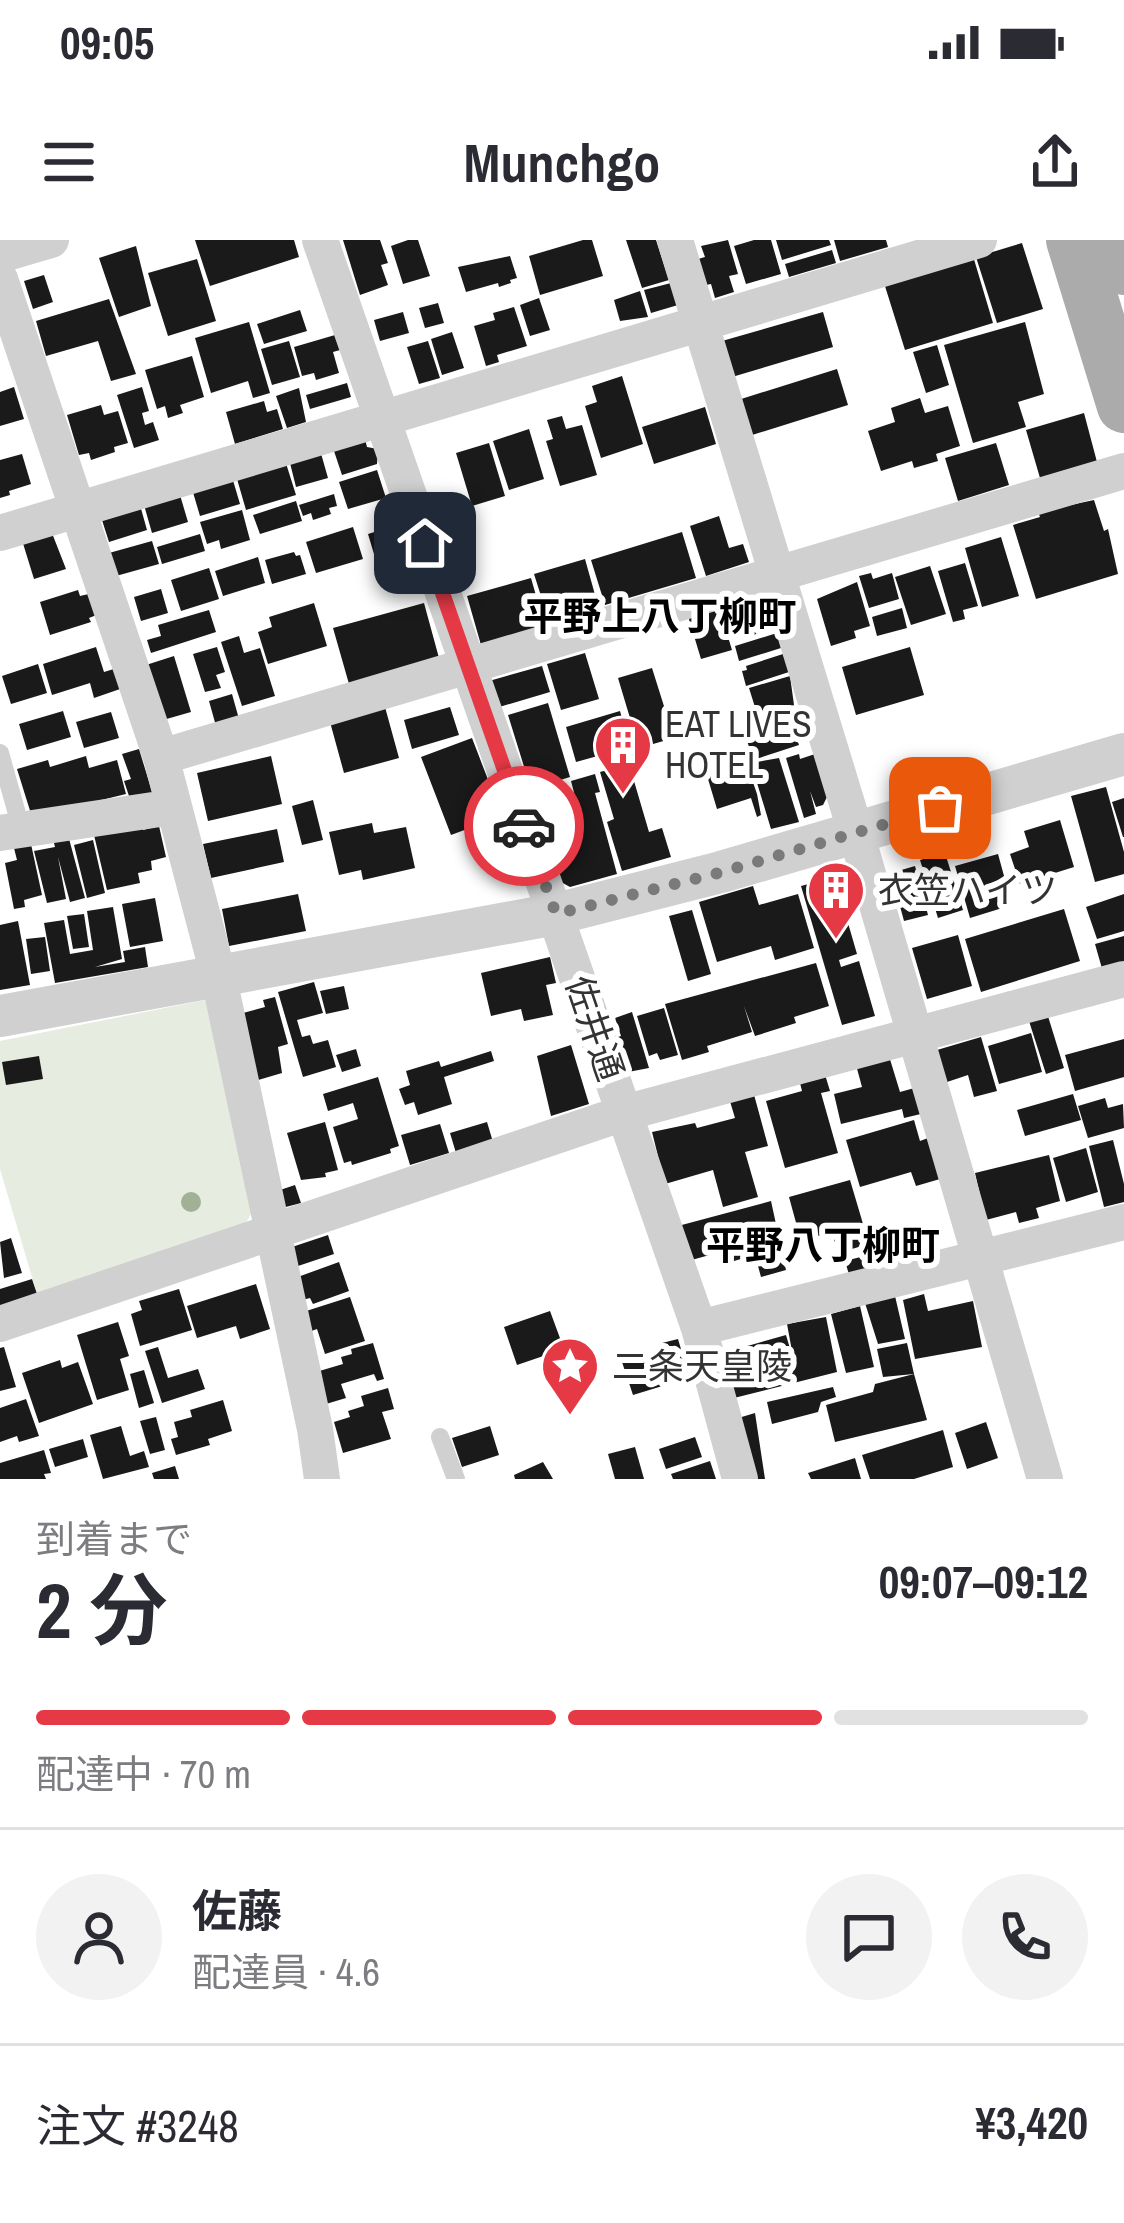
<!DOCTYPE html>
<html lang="ja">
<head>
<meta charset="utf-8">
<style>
  :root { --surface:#fff; --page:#f2f2f3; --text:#2b2b33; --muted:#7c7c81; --line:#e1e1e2; --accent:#e63946 }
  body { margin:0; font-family:"Archivo Narrow","Noto Sans JP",sans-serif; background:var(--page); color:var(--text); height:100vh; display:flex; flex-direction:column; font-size:45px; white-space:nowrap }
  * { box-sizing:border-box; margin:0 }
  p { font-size:39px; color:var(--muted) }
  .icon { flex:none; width:66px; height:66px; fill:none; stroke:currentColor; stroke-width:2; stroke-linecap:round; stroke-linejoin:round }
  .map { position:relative; height:1239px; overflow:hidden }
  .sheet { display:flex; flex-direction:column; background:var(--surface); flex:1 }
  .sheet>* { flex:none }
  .pin { position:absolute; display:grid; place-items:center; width:102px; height:102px; color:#fff; margin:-51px; border-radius:24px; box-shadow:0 6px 18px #0006 }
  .courier { position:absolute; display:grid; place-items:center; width:120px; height:120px; margin:-60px; border:9px solid #e63946; border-radius:50%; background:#fff; color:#222; box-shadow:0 3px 15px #0007 }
  .head em { font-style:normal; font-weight:700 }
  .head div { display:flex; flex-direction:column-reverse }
  .head { display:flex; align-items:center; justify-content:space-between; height:204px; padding:0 36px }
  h1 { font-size:78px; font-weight:700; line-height:90px }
  .bar { display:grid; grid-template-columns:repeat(4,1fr); gap:18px 12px; align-content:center; height:144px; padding:0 36px }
  .bar i { height:15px; border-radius:9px; background:var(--line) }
  .bar .selected { background:var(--accent) }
  .bar p { grid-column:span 4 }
  .line { display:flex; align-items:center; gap:30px; padding:0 36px; border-top:3px solid var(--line) }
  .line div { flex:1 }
  .round { display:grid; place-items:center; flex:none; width:126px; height:126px; border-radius:63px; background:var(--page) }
  .status { display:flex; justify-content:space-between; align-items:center; height:84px; padding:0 60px; background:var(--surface); direction:ltr }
  .status svg { height:33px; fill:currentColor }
  header { display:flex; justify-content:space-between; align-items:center; height:156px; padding:0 36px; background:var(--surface); font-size:54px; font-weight:700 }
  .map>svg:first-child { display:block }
</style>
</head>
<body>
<div class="status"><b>09:05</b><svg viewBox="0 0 49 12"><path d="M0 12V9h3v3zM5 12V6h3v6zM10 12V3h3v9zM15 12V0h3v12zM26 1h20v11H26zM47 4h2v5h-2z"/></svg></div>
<header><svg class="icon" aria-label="menu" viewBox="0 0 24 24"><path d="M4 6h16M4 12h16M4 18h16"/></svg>Munchgo<svg class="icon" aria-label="share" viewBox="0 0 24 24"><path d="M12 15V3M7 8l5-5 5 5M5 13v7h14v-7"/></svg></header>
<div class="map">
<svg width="1124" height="1239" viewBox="0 0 1124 1239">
  <rect width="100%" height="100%" fill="#fff"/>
  <path fill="#e6ecdf" d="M205 760 254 969 242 989 37 1054 0 929V801Z"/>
  <path fill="#1a1a1a" d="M195 0H294L299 17 210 46Z
    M343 0H380L388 23 381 25 388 45 360 55Z
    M408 0H418L430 36 403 44 391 6Z
    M583 0H592L603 36 540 55 529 16Z
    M626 0H656L669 40 642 48Z
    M728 0 738 34 729 36 734 52 715 58 711 44 706 45 698 19 705 17 701 6Z
    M754 0H771L781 34 746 44 734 6Z
    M776 0H829L831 5 782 20Z
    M834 0H886L888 7 840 21Z
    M1022 3 1043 69 997 83 976 17Z
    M136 6 151 66 119 77 99 18Z
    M832 10 836 23 789 37 785 24Z
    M510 16 517 38 510 40 511 43 499 47 498 43 466 52 458 27Z
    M973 16 993 83 905 110 884 43Z
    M197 19 216 81 168 96 148 33Z
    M44 35 53 62 33 69 24 41Z
    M671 43 678 65 651 73 644 50Z
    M640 51 648 77 620 81 614 60Z
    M539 58 550 90 530 96 520 65Z
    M109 59 136 134 111 141 98 101 46 116 36 81Z
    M438 63 444 83 425 88 419 68Z
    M514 67 527 106 497 115 499 122 486 126 474 86 495 80 493 73Z
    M300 70 307 91 264 104 257 84Z
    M403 72 409 93 380 101 374 80Z
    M823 72 833 107 732 137 722 101Z
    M249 82 270 153 253 158 248 141 211 153 195 98Z
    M1025 82 1044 154 1018 162 1026 187 973 203 944 105Z
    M452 92 464 128 442 135 431 99Z
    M335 95 340 110 333 112 339 133 316 140 314 133 302 136 294 107Z
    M289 101 300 137 272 145 261 109Z
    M428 101 440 138 419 144 407 107Z
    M937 105 949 145 926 153 913 112Z
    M192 116 204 157 180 165 183 173 168 178 165 166 157 169 145 130Z
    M837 129 848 165 749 196 738 160Z
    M622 136 643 204 601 218 585 166 597 162 592 146Z
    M347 143 351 157 310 169 306 155Z
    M14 147 24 179 0 186V152Z
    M142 147 149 171 142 173 145 185 153 182 159 200 134 208 117 155Z
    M299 148 306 182 287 188 276 156Z
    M920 158 925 173 948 166 960 206 936 214 938 221 914 228 912 221 881 231 868 191 895 182 891 168Z
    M264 161 267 172 277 169 283 189 235 204 226 172Z
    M101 165 104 175 118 171 128 203 114 207 115 212 91 220 89 213 79 215 67 175Z
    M705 167 716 204 654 224 642 187Z
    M1084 173 1097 222 1040 238 1026 190Z
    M562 176 566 189 582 185 597 235 560 246 546 201 553 199 547 180Z
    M529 189 544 239 509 250 493 201Z
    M364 195 367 207 378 209 377 224 342 235 332 205Z
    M489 203 505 256 472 266 456 213Z
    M996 203 1009 245 958 261 945 218Z
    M320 210 328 238 296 247 289 219Z
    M22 214 31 244 9 251 10 255 0 258V220Z
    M284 217 296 255 246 270 235 232Z
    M377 230 386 258 348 269 339 242Z
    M232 237 240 264 200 276 192 249Z
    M334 254 337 266 329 268 331 274 313 280 311 273 303 276 299 265Z
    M180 255 188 282 152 293 144 265Z
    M1094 260 1104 291 1108 289 1118 334 1036 359 1013 285 1040 277 1038 272Z
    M296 261 302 281 260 294 253 275Z
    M140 265 147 290 109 302 101 277Z
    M242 270 250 300 221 309 219 300 207 304 200 282Z
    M719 276 729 308 743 304 749 322 706 336 690 286Z
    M394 286 400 306 374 314 368 294Z
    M353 287 363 319 316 333 306 302Z
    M50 288 66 329 34 339 21 297Z
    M682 292 696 338 605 365 591 320Z
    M200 294 205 311 162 324 157 307Z
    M1001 297 1019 356 982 367 965 308Z
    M152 301 159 324 116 336 109 313Z
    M294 312 296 316 300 315 306 334 272 344 265 320Z
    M258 317 265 343 223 356 215 331Z
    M585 319 599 369 565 379 563 370 547 375 534 334Z
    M965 323 978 366 963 370 965 379 953 382 938 331Z
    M930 326 946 374 911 385 895 337Z
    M209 328 219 359 181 371 171 340Z
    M871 333 873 339 892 333 899 359 869 368 859 336Z
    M531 338 545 387 481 405 467 356Z
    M857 342 870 386 854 391 856 398 831 406 817 359Z
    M161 349 168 373 141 381 134 357Z
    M78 350 80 356 93 353 99 374 89 378 91 382 50 395 40 362Z
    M759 353 764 373 775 370 779 382 754 395 753 390 731 396 722 364Z
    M314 363 327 406 268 424 258 392 272 387 269 377Z
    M424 363 439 418 349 444 333 388Z
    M719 367 732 410 701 419 688 376Z
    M902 368 907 388 877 396 872 377Z
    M209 370 216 392 151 413 147 400 161 396 158 385Z
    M777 393 781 408 739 421 735 406Z
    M239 396 244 413 260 408 275 456 242 466 221 402Z
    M96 407 104 432 117 428 123 448 94 458 90 443 52 455 43 424Z
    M217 407 225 432 216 435 221 448 205 452 193 414Z
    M910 407 924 455 856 475 842 427Z
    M585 413 599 459 561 470 547 424Z
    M783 414 789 432 746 446 742 431 747 430 746 426Z
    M174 416 191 472 163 480 146 425Z
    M38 424 47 453 11 464 2 436Z
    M542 426 550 452 496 468 489 441Z
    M652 428 674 498 639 508 618 438Z
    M790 436 794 465 759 480 749 448Z
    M232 454 239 479 216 486 209 461Z
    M548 463 570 537 531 549 508 475Z
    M385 467 399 518 344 533 330 482Z
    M450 467 459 495 412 509 404 480Z
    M63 471 71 497 27 510 19 484Z
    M620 471 630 507 576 522 566 487Z
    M111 472 119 498 84 508 76 482Z
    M791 480 799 505 753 520 745 494Z
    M472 498 502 576 451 595 421 517Z
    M741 507 757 554 761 575 757 577 751 558 717 569 702 519Z
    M139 509 154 558 132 565 124 541 131 539 122 514Z
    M799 514 800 519 815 514 828 555 823 565 816 567 810 551 816 574 804 578 786 518Z
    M86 516 89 528 117 520 126 554 32 577 17 529 48 520 50 527Z
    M271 516 282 564 208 581 197 533Z
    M779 518 799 582 771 589 751 523Z
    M629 524 649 592 662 588 671 617 622 631 607 582 614 579 600 532Z
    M595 534 600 552 595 553 617 634 570 647 550 636 532 572 576 560 571 541Z
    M1106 547 1124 612V634L1095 642 1071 556Z
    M1124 558V597H1123L1112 562Z
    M313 560 323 600 302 605 292 566Z
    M1060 580 1074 627 1020 644 1010 614 1029 607 1024 591Z
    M372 583 374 593 406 587 415 628 363 640 361 630 339 635 329 592Z
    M142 584 143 590 159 586 166 617 151 621 152 630 138 633 140 643 107 650 94 595Z
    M277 589 284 622 211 638 203 604Z
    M68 595 85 658 70 662 58 617 66 659 47 663 34 611 55 607 53 599Z
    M93 600 105 653 87 658 74 605Z
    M31 604 42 655 24 660 25 667 14 669 5 623 17 620 14 608Z
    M945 613 963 670 938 678 920 620Z
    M998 614 1012 665 970 678 955 626Z
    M915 626 928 675 904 681 891 633Z
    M816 642 818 647 834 643 843 674 827 678 830 689 848 683 857 714 839 720 841 727 859 721 875 776 842 785 801 646Z
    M753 646 759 665 798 654 814 708 775 720 771 706 717 722 699 662Z
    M298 654 306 691 229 706 222 669Z
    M1124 654V691L1097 699 1086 667Z
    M155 658 163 701 130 707 122 664Z
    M113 667 122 719 95 727 125 722 123 711 145 707 148 727 55 743 44 683 64 680 70 714 93 710 87 671Z
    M1064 669 1080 721 981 752 965 699Z
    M692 670 711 734 688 741 669 676Z
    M84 674 89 707 73 709 67 676Z
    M18 681 30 745 0 750V685Z
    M958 695 972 746 927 759 912 708Z
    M1124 696V726L1103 732 1095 704Z
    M45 697 50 731 31 734 26 699Z
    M550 717 556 743 546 745 553 775 524 781 521 769 491 776 481 733Z
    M816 723 829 766 794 777 796 783 755 796 744 766 752 792 707 806 709 812 682 820 665 764Z
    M314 742 323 773 297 780 302 797 310 795 313 804 328 800 336 827 303 837 278 752Z
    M344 746 349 769 326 774 320 751Z
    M275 757 288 804 278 807 282 833 251 842 232 776 265 767 263 760Z
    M664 768 678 815 660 820 657 813 649 816 637 776Z
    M632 772 649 828 623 833 612 799 621 796 615 778Z
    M1047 773 1064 828 1046 834 1028 778Z
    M1031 793 1042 832 999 844 988 806Z
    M981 797 997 851 974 857 968 835 947 842 937 810Z
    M1124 799V837L1075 851 1065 815Z
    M571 805 589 864 551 876 537 816Z
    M356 809 361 826 342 832 336 815Z
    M491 811 494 821 444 837 452 864 418 875 414 862 405 865 399 849 410 845 406 831 439 821 441 827Z
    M39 816 43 839 6 845 2 822Z
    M889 816 900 852 918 847 925 873 904 878 902 869 841 884 834 854 862 847 856 825Z
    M823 828 830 851 821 853 838 913 785 928 766 861 802 851 798 835Z
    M378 837 399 906 390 909 391 913 352 925 351 921 344 923 333 887 358 879 353 863 328 871 323 854Z
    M753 851 768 906 745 912 758 957 723 967 713 930 665 944 652 892 695 883 697 888 735 878 729 858Z
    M1073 854 1081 880 1025 896 1017 870Z
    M1105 858 1108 868 1123 864 1124 888 1088 898 1078 866Z
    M914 880 920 901 928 898 940 939 916 946 911 932 860 947 846 900Z
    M325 882 338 930 325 933 326 937 301 940 287 893Z
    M487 882 493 902 456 913 450 893Z
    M440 884 449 913 410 925 401 895Z
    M1113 900 1124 944V962L1104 967 1089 906Z
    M1086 908 1098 952 1066 962 1053 918Z
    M1049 915 1060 961 1036 968 1039 978 1019 983 1016 972 986 980 975 933Z
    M850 940 869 1004 838 1013 832 992 801 1001 789 957Z
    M295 945 301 963 282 968 277 951Z
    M771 961 786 1030 761 1037 755 1015 727 1023 724 1011 688 1021 678 986Z
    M328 995 334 1014 298 1026 292 1007Z
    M11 998 22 1033 4 1038 0 1002Z
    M872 1014 877 1031 850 1038 845 1021Z
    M339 1022 349 1051 313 1064 310 1058 302 1060 295 1038Z
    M32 1039 39 1060 0 1071V1049Z
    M256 1044 270 1089 240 1099 236 1086 197 1098 187 1066Z
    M179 1049 192 1090 140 1106 131 1074 142 1070 139 1061Z
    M924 1054 928 1071 973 1061 982 1107 915 1119 903 1060Z
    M895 1056 905 1099 878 1104 865 1063Z
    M350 1057 365 1101 325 1114 317 1089 306 1093 300 1073Z
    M860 1066 874 1127 846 1133 831 1074Z
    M550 1071 564 1109 517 1125 504 1087Z
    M826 1077 837 1132 734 1158 723 1113 786 1095 794 1122 787 1084Z
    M118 1082 129 1116 120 1119 129 1150 97 1160 77 1095Z
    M678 1099 690 1139 674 1144 662 1103Z
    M373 1103 384 1139 377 1141 374 1134 341 1144 346 1158 326 1164 316 1132 343 1124 341 1117 352 1114 351 1109Z
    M907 1103 914 1134 883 1137 877 1109Z
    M4 1107 16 1147 0 1151V1108Z
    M158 1107 168 1138 198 1129 205 1149 162 1163 145 1111Z
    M645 1112 649 1122 661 1118 669 1144 633 1155 621 1119Z
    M60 1120 62 1128 78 1122 93 1164 39 1183 22 1133Z
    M144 1130 154 1163 139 1168 130 1134Z
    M914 1134 927 1180 835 1202 826 1165 873 1152 875 1144Z
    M833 1147 836 1157 821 1162 818 1172 772 1184 767 1162Z
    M388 1148 394 1169 382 1172 391 1199 343 1213 334 1182 350 1177 348 1171 364 1166 361 1156Z
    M26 1159 39 1196 19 1202 17 1196 0 1202V1168Z
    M223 1160 232 1191 208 1199 210 1205 176 1215 171 1199 178 1197 174 1182 192 1177 190 1170Z
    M755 1173 765 1239H752L735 1179Z
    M156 1177 165 1210 150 1214 140 1181Z
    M986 1182 998 1218 967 1229 955 1193Z
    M121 1186 130 1216 144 1211 149 1227 103 1239 90 1195Z
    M490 1186 499 1215 462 1227 452 1198Z
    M943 1190 953 1227 914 1239H870L862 1215Z
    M695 1197 702 1217 666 1229 659 1209Z
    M83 1199 88 1217 55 1227 49 1209Z
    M635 1207 644 1239H615L608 1214Z
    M44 1210 51 1233 44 1234 46 1239H0V1223Z
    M855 1218 861 1239H811L808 1233Z
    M710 1221 716 1239H673L671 1234Z
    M543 1222 553 1239H515L514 1235Z
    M175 1226 179 1239H154L152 1233Z"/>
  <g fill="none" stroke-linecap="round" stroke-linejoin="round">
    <path stroke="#d0d0d0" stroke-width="18" d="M0 513 21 588
      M440 1197 456 1239"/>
    <path stroke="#d0d0d0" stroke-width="36" d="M320 0 699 1088 740 1239
      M675 0 856 593 1045 1239
      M0 15 51 0
      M0 39 161 517 218 734 315 1189 322 1239
      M0 293 979 0
      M161 517 1124 231
      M0 593 173 567
      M0 1084 624 873 1124 739
      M699 1088 1124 982"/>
    <path stroke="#d0d0d0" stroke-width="42" d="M0 776 556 674 721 632 1124 514"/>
    <path stroke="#ababab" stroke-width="54" d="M1073 0 1124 166
      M1116 0 1124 28"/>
  </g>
  <circle fill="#a2b095" cx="191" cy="962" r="10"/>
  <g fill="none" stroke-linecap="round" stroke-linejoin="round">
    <path stroke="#7a7a7a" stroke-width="12" stroke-dasharray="0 21.6" d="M524 586 556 674 722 632 940 568"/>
    <path stroke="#e63946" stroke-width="15" d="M425 303 524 586"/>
  </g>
  <defs>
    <symbol id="building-pin" viewBox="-11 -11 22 30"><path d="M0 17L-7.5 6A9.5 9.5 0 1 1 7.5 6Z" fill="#e63946" stroke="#fff"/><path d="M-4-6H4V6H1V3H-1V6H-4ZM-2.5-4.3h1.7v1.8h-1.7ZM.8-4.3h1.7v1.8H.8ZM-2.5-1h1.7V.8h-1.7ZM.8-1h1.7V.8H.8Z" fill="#fff"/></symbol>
    <symbol id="sight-pin" viewBox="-11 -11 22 30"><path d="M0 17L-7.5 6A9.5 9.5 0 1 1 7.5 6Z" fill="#e63946" stroke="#fff"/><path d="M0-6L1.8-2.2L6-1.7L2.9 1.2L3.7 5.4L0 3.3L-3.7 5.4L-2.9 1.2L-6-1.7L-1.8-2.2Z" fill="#fff"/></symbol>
  </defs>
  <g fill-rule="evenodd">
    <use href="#building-pin" x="590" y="472" width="66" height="90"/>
    <use href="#building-pin" x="803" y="617" width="66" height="90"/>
    <use href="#sight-pin" x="537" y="1093" width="66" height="90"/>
  </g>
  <g text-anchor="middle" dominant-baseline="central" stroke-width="12" stroke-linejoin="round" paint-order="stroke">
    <g font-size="36" fill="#333" stroke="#fff" text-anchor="start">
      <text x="665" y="484">EAT LIVES<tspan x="665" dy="41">HOTEL</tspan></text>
      <text x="878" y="650">衣笠ハイツ</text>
      <text x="612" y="1126">二条天皇陵</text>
    </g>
    <g font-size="36" fill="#333" stroke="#fff">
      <text transform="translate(595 788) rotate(71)">佐井通</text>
    </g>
    <g font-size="39" font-weight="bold" fill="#000" stroke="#fff">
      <text x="660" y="376">平野上八丁柳町</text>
      <text x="823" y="1005">平野八丁柳町</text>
    </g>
  </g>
</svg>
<div class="pin" style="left:940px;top:568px;background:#ea580c"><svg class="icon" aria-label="bag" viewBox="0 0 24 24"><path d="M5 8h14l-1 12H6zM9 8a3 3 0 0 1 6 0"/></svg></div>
<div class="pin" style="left:425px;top:303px;background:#1f2937"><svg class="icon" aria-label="home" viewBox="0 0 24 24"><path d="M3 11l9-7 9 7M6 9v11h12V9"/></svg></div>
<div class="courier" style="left:524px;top:586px"><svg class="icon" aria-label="car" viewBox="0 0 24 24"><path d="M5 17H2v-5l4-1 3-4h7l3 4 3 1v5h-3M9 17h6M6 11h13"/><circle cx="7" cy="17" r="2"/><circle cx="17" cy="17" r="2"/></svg></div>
</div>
<section class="sheet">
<div class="head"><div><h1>2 分</h1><p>到着まで</p></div><em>09:07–09:12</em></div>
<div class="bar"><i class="selected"></i><i class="selected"></i><i class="selected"></i><i></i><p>配達中 · 70 m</p></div>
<div class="line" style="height:216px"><a class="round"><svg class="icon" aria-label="person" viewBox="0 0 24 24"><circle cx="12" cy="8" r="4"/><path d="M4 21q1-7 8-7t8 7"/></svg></a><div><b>佐藤</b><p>配達員 · 4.6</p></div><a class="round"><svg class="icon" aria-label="chat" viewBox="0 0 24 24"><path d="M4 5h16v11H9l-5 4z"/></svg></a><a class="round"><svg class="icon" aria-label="phone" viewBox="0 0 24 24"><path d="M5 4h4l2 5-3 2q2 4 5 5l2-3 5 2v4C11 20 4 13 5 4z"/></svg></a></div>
<div class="line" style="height:156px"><div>注文 #3248</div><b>¥3,420</b></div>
</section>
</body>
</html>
